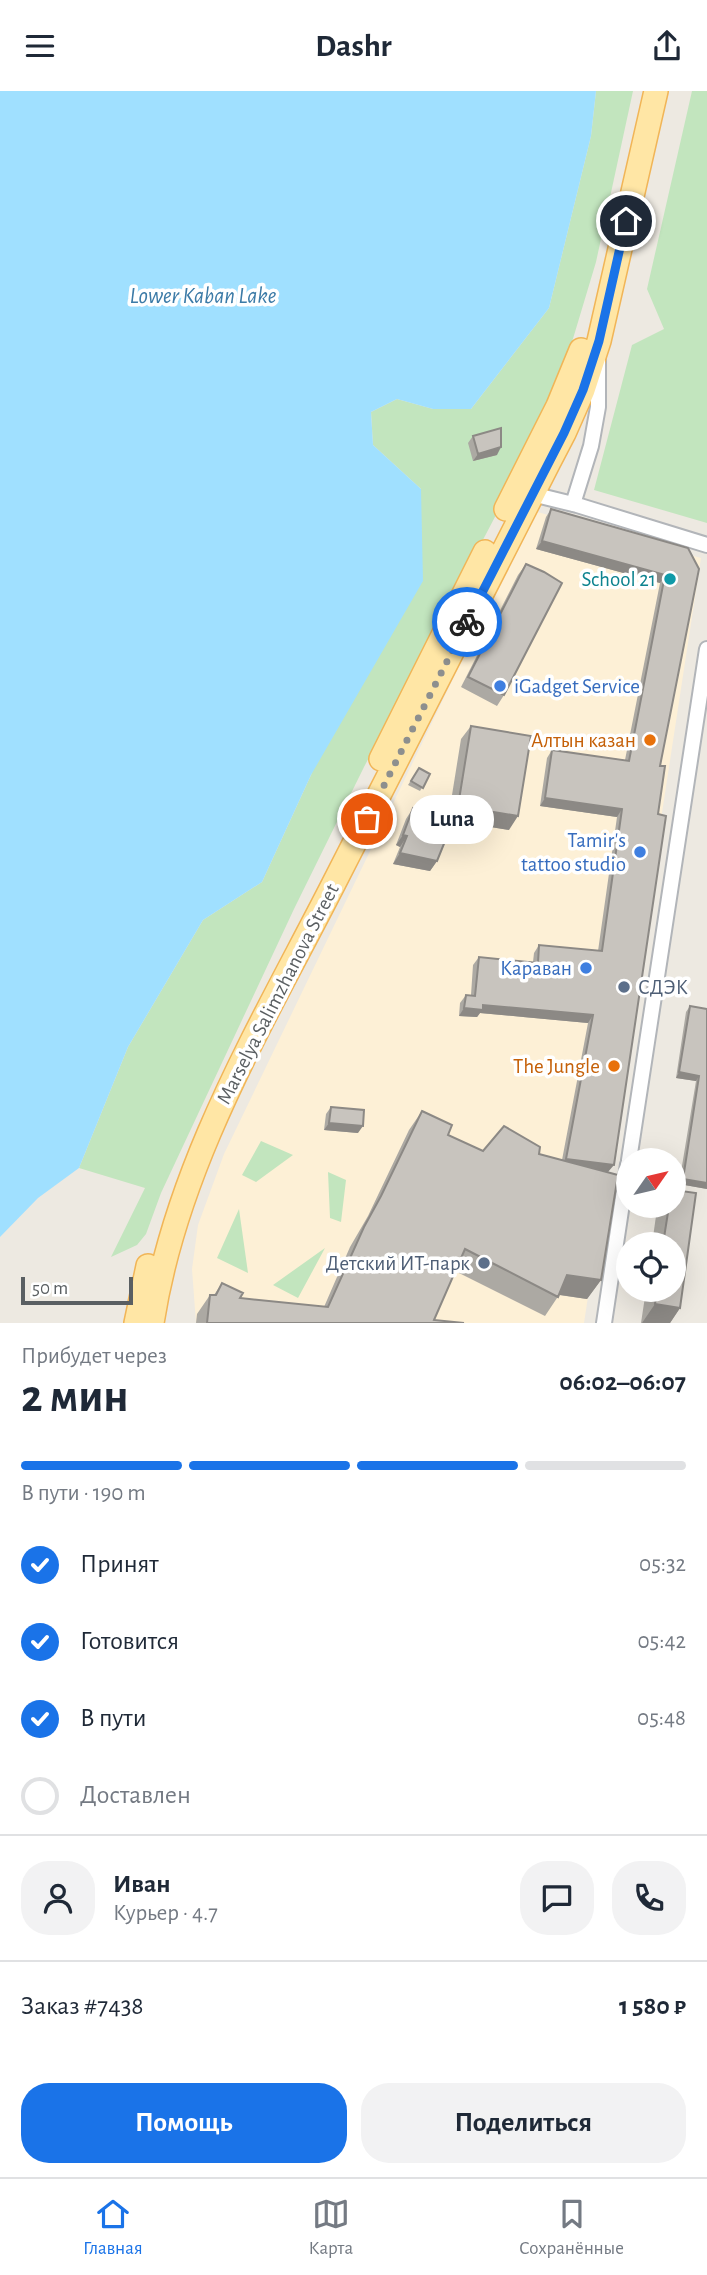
<!DOCTYPE html>
<html lang="ru">
<head>
<meta charset="utf-8">
<style>
  :root { --surface:#fff; --page:#f2f2f3; --text:#1f2937; --muted:#747a83; --line:#e0e1e3; --accent:#1a73e8 }
  body { margin:0; font-family:"Alegreya Sans",sans-serif; background:var(--page); color:var(--text); height:100vh; display:flex; flex-direction:column; font-size:26px; white-space:nowrap }
  * { box-sizing:border-box; margin:0 }
  p { font-size:23px; color:var(--muted) }
  .icon { flex:none; width:38px; height:38px; fill:none; stroke:currentColor; stroke-width:2; stroke-linecap:round; stroke-linejoin:round }
  .map { position:relative; height:1232px; overflow:hidden }
  .panel { display:flex; flex-direction:column; background:var(--surface); flex:1 }
  .panel>* { flex:none }
  .needle { width:46px; rotate:56deg }
  .buttons { position:absolute; left:616px; top:1057px; display:grid; gap:14px }
  .buttons a { display:grid; place-items:center; width:70px; height:70px; border-radius:50%; background:var(--surface); box-shadow:0 7px 28px #0002; font-size:35px }
  .scale { position:absolute; left:21px; bottom:18px; width:112px; box-sizing:border-box; padding-left:7px; border:4px solid #5a5f62; border-top:0; font-size:19px; line-height:24px; white-space:nowrap; color:#5a5f62; -webkit-text-stroke:5px #fff; paint-order:stroke }
  .pin { position:absolute; display:grid; place-items:center; width:60px; height:60px; color:#fff; margin:-30px; border:4px solid #fff; border-radius:50%; box-shadow:0 2px 7px #0007 }
  .courier { position:absolute; display:grid; place-items:center; width:70px; height:70px; margin:-35px; border:5px solid #1a73e8; border-radius:50%; background:#fff; color:#222; box-shadow:0 2px 9px #0007 }
  .bubble { position:absolute; height:49px; border-radius:24px; background:var(--surface); box-shadow:0 7px 28px #0002; font-size:23px; font-weight:700; line-height:49px; text-align:center }
  .summary em { font-style:normal; font-weight:700 }
  .summary div { display:flex; flex-direction:column-reverse }
  .summary { display:flex; align-items:center; justify-content:space-between; height:119px; padding:0 21px }
  h1 { font-size:46px; font-weight:700; line-height:52px }
  .bar { display:grid; grid-template-columns:repeat(4,1fr); gap:10px 7px; align-content:center; height:84px; padding:0 21px }
  .bar i { height:9px; border-radius:5px; background:var(--line) }
  .bar .active { background:var(--accent) }
  .bar p { grid-column:span 4 }
  .line { display:flex; align-items:center; gap:18px; padding:0 21px; border-top:2px solid var(--line) }
  .line div { flex:1 }
  .round { display:grid; place-items:center; flex:none; width:74px; height:74px; border-radius:28px; background:var(--page) }
  ol { padding:0 21px; list-style:none }
  li { display:flex; align-items:center; gap:21px; height:77px }
  li p { margin-inline-start:auto }
  li .icon { padding:7px; border-radius:50%; background:var(--accent); color:#fff; stroke-width:4 }
  li:last-child { color:var(--muted) }
  li i { width:38px; height:38px; border:4px solid var(--line); border-radius:50% }
  .primary-button { display:flex; gap:14px; margin-top:auto; padding:14px 21px }
  .primary-button a { flex:1; height:80px; border-radius:28px; background:var(--accent); color:#fff; font-size:28px; font-weight:700; line-height:80px; text-align:center }
  .primary-button a+a { background:var(--page); color:var(--text) }
  header { display:flex; justify-content:space-between; align-items:center; height:91px; padding:0 21px; background:var(--surface); font-size:32px; font-weight:700 }
  .dock { display:flex; justify-content:space-around; align-items:center; height:98px; border-top:2px solid var(--line); background:var(--surface); font-size:19px; color:var(--muted) }
  .dock a { display:grid; justify-items:center; gap:4px }
  .dock .active { color:var(--accent) }
  .map>svg:first-child { display:block }
</style>
</head>
<body>
<header><svg class="icon" aria-label="menu" viewBox="0 0 24 24"><path d="M4 6h16M4 12h16M4 18h16"/></svg>Dashr<svg class="icon" aria-label="share" viewBox="0 0 24 24"><path d="M12 15V3M7 8l5-5 5 5M5 13v7h14v-7"/></svg></header>
<div class="map">
<svg width="707" height="1232" viewBox="0 0 707 1232">
  <rect width="100%" height="100%" fill="#ede9e1"/>
  <path fill="#fdf0d6" d="M534 420 701 467 584 1232H196L192 1178 198 1134 224 1063Z"/>
  <path fill="#c2e5be" d="M596 0H633L596 171 566 271 530 359 364 676 294 818 161 1102 146 1143 137 1154 111 1166 145 1097 79 1077 128 956 203 829 262 791 311 684 421 398 373 354 371 321 397 308 433 318H471L549 217 591 45Z
    M692 0H707V432L594 399 632 254 664 238 647 198Z
    M261 1050 293 1064 256 1091 242 1084Z
    M328 1081 346 1089 341 1131 330 1127Z
    M239 1118 248 1182 217 1167Z
    M325 1157 298 1207 273 1194Z"/>
  <path fill="#a0e0ff" d="M0 0H596L591 45 549 217 471 318H433L397 308 371 321 373 354 421 398 423 490 311 684 262 791 203 829 128 956 79 1077 38 1107 0 1146Z"/>
  <g fill="none" stroke-linecap="round" stroke-linejoin="round">
    <defs>
      <path id="minor" d="M532 403 577 414 707 454
        M573 413 591 355 598 316V270
        M629 1069 707 558
        M604 1232 628 1073"/>
      <path id="primary" d="M506 418 558 315 581 259
        M381 668 485 461
        M136 1232 148 1175
        M152 1232C176 1075 262 933 333 794 410 643 486 492 564 342L583 299 599 250 656 0"/>
    </defs>
    <use href="#minor" stroke="#b2b5b9" stroke-width="18"/>
    <use href="#primary" stroke="#f1b557" stroke-width="26"/>
    <use href="#minor" stroke="#fff" stroke-width="14"/>
    <use href="#primary" stroke="#ffe6a5" stroke-width="23"/>
  </g>
  <path fill="#aca9a3" d="M473 345 497 364 473 370 468 352Z
    M551 418 688 457 608 1081H604L601 1189 587 1208 559 1204 545 1225 455 1180 434 1229 464 1232H196L197 1223 210 1204H214L222 1192 240 1207 324 1216 350 1156 368 1125 409 1039 422 1020 448 1044 483 1060 539 1063 562 1069 588 932 480 922 477 926 459 925 460 912 466 904H471L473 874 479 866 533 871 534 862 539 854 598 860 617 726 540 715 547 667 552 659 625 669 660 492 536 458 546 426Z
    M526 473 504 604 497 615 461 596 518 484Z
    M471 635 509 739 448 729 461 648Z
    M419 677 430 683 420 700 408 694Z
    M413 717 437 770 430 780 393 773 400 756 396 754 406 728Z
    M690 915 706 964 707 1098 679 1093 696 990 676 987 686 921Z
    M331 1016 358 1042 324 1039 326 1023Z
    M660 1115H674L680 1217 670 1232H641L646 1199H674V1153H652L657 1118Z"/>
  <path fill="#8c8985" d="M501 356 497 364 473 370 478 363Z
    M542 450 665 484 660 492 536 458Z
    M545 707 622 718 617 726 540 715Z
    M458 715 518 725 509 739 448 729Z
    M403 744 407 745 400 756 396 754Z
    M400 762 437 770 430 780 393 773Z
    M483 914 593 924 588 932 480 922 477 926 459 925 464 917Z
    M679 981 699 985 696 990 676 987Z
    M329 1032 363 1035 358 1042 324 1039Z
    M566 1068 614 1074 608 1081 561 1076Z
    M683 1088 707 1092V1098L679 1093Z
    M567 1184 601 1189 587 1208 554 1203Z
    M655 1213 680 1217 670 1232H642Z"/>
  <path fill="#c8c4be" stroke="#8c8985" stroke-width="2" d="M501 337V356L478 363 473 345Z
    M551 418 688 457 699 478 660 675H665L658 723 666 725 614 1074 566 1068 593 924 483 914V919L464 917 466 904 475 905 479 866 538 872 539 854 602 860 622 718 545 707 552 659 629 670 665 484 542 450Z
    M526 473 544 481 562 492 504 604 468 586Z
    M471 635 531 645 518 725 458 715Z
    M419 677 430 683 423 697 411 690Z
    M413 717 452 733 437 770 400 762 407 745 403 744Z
    M690 915 707 918V1092L683 1088 699 985 679 981Z
    M331 1016 364 1019 363 1035 329 1032Z
    M422 1020 452 1034 448 1044 483 1060 504 1035 540 1056 539 1063 618 1084 601 1189 567 1184 558 1206 465 1158 434 1229 464 1232H207L210 1204H216L222 1192 243 1202 240 1207 328 1216 364 1136 381 1105Z
    M674 1099 696 1102 680 1217 655 1213 657 1199H674V1153H663L669 1115H674Z"/>
  <g fill="none" stroke-linecap="round" stroke-linejoin="round">
    <path stroke="#8d8f8e" stroke-width="7" stroke-dasharray="0 12.6" d="M367 728 467 531"/>
    <path stroke="#1a73e8" stroke-width="9" d="M467 531 564 342 583 299 599 250 626 130"/>
  </g>
  <circle fill="#0f9aa8" stroke="#fff" stroke-width="2.5" cx="670" cy="488" r="7"/>
  <g fill="#3f7fe0" stroke="#fff" stroke-width="2.5">
    <circle cx="500" cy="595" r="7"/>
    <circle cx="640" cy="761" r="7"/>
    <circle cx="586" cy="877" r="7"/>
  </g>
  <g fill="#e8710a" stroke="#fff" stroke-width="2.5">
    <circle cx="650" cy="649" r="7"/>
    <circle cx="614" cy="975" r="7"/>
  </g>
  <g fill="#5c6f8a" stroke="#fff" stroke-width="2.5">
    <circle cx="624" cy="896" r="7"/>
    <circle cx="484" cy="1172" r="7"/>
  </g>
  <g text-anchor="middle" dominant-baseline="central" stroke-width="7" stroke-linejoin="round" paint-order="stroke">
    <g font-size="21" fill="#0d838f" stroke="#fff" text-anchor="end">
      <text x="656" y="488">School 21</text>
    </g>
    <g font-size="21" fill="#366cbe" stroke="#fff" text-anchor="end">
      <text x="514" y="595" text-anchor="start">iGadget Service</text>
      <text x="626" y="749">Tamir's<tspan x="626" dy="24">tattoo studio</tspan></text>
      <text x="572" y="877">Караван</text>
    </g>
    <g font-size="21" fill="#c56008" stroke="#fff" text-anchor="end">
      <text x="636" y="649">Алтын казан</text>
      <text x="600" y="975">The Jungle</text>
    </g>
    <g font-size="21" fill="#4e5e75" stroke="#fff" text-anchor="start">
      <text x="638" y="896">СДЭК</text>
      <text x="470" y="1172" text-anchor="end">Детский ИТ-парк</text>
    </g>
    <g font-size="21" fill="#5a5f62" stroke="#fff">
      <text transform="translate(278 903) rotate(-63)">Marselya Salimzhanova Street</text>
    </g>
    <g font-size="23" font-style="italic" fill="#3c7ba7" stroke="#fff">
      <text x="203" y="205">Lower Kaban Lake</text>
    </g>
  </g>
</svg>
<div class="buttons">
<a><svg class="needle" viewBox="-14 -14 28 28"><path d="M0-13l5 13h-10z" fill="#e53935"/><path d="M0 13l5-13h-10z" fill="#747a83"/></svg></a>
<a><svg class="icon" aria-label="locate" viewBox="0 0 24 24"><circle cx="12" cy="12" r="6"/><path d="M12 2v4M12 18v4M2 12h4M18 12h4"/></svg></a>
</div>
<div class="scale">50 m</div>
<div class="pin" style="left:367px;top:728px;background:#ea580c"><svg class="icon" aria-label="bag" viewBox="0 0 24 24"><path d="M5 8h14l-1 12H6zM9 8a3 3 0 0 1 6 0"/></svg></div>
<div class="pin" style="left:626px;top:130px;background:#1f2937"><svg class="icon" aria-label="home" viewBox="0 0 24 24"><path d="M3 11l9-7 9 7M6 9v11h12V9"/></svg></div>
<div class="courier" style="left:467px;top:531px"><svg class="icon" aria-label="bike" viewBox="0 0 24 24"><circle cx="6" cy="16" r="4"/><circle cx="18" cy="16" r="4"/><path d="M6 16l4-8h5l3 8M10 8l3 8H6M13 5h3"/></svg></div>
<div class="bubble" style="left:410px;top:704px;width:84px">Luna</div>
</div>
<section class="panel">
<div class="summary"><div><h1>2 мин</h1><p>Прибудет через</p></div><em>06:02–06:07</em></div>
<div class="bar"><i class="active"></i><i class="active"></i><i class="active"></i><i></i><p>В пути · 190 m</p></div>
<ol>
<li><svg class="icon" aria-label="check" viewBox="0 0 24 24"><path d="M5 12l5 5 9-10"/></svg>Принят<p>05:32</p></li>
<li><svg class="icon" aria-label="check" viewBox="0 0 24 24"><path d="M5 12l5 5 9-10"/></svg>Готовится<p>05:42</p></li>
<li><svg class="icon" aria-label="check" viewBox="0 0 24 24"><path d="M5 12l5 5 9-10"/></svg>В пути<p>05:48</p></li>
<li><i></i>Доставлен</li>
</ol>
<div class="line" style="height:126px"><a class="round"><svg class="icon" aria-label="person" viewBox="0 0 24 24"><circle cx="12" cy="8" r="4"/><path d="M4 21q1-7 8-7t8 7"/></svg></a><div><b>Иван</b><p>Курьер · 4.7</p></div><a class="round"><svg class="icon" aria-label="chat" viewBox="0 0 24 24"><path d="M4 5h16v11H9l-5 4z"/></svg></a><a class="round"><svg class="icon" aria-label="phone" viewBox="0 0 24 24"><path d="M5 4h4l2 5-3 2q2 4 5 5l2-3 5 2v4C11 20 4 13 5 4z"/></svg></a></div>
<div class="line" style="height:91px"><div>Заказ #7438</div><b>1 580 ₽</b></div>
<div class="primary-button"><a>Помощь</a><a>Поделиться</a></div>
</section>
<nav class="dock">
<a class="active"><svg class="icon" aria-label="home" viewBox="0 0 24 24"><path d="M3 11l9-7 9 7M6 9v11h12V9"/></svg>Главная</a>
<a><svg class="icon" aria-label="map" viewBox="0 0 24 24"><path d="M3 6l6-2 6 2 6-2v14l-6 2-6-2-6 2zM9 4v14M15 6v14"/></svg>Карта</a>
<a><svg class="icon" aria-label="saved" viewBox="0 0 24 24"><path d="M7 4h10v16l-5-4-5 4z"/></svg>Сохранённые</a>
</nav>
</body>
</html>
